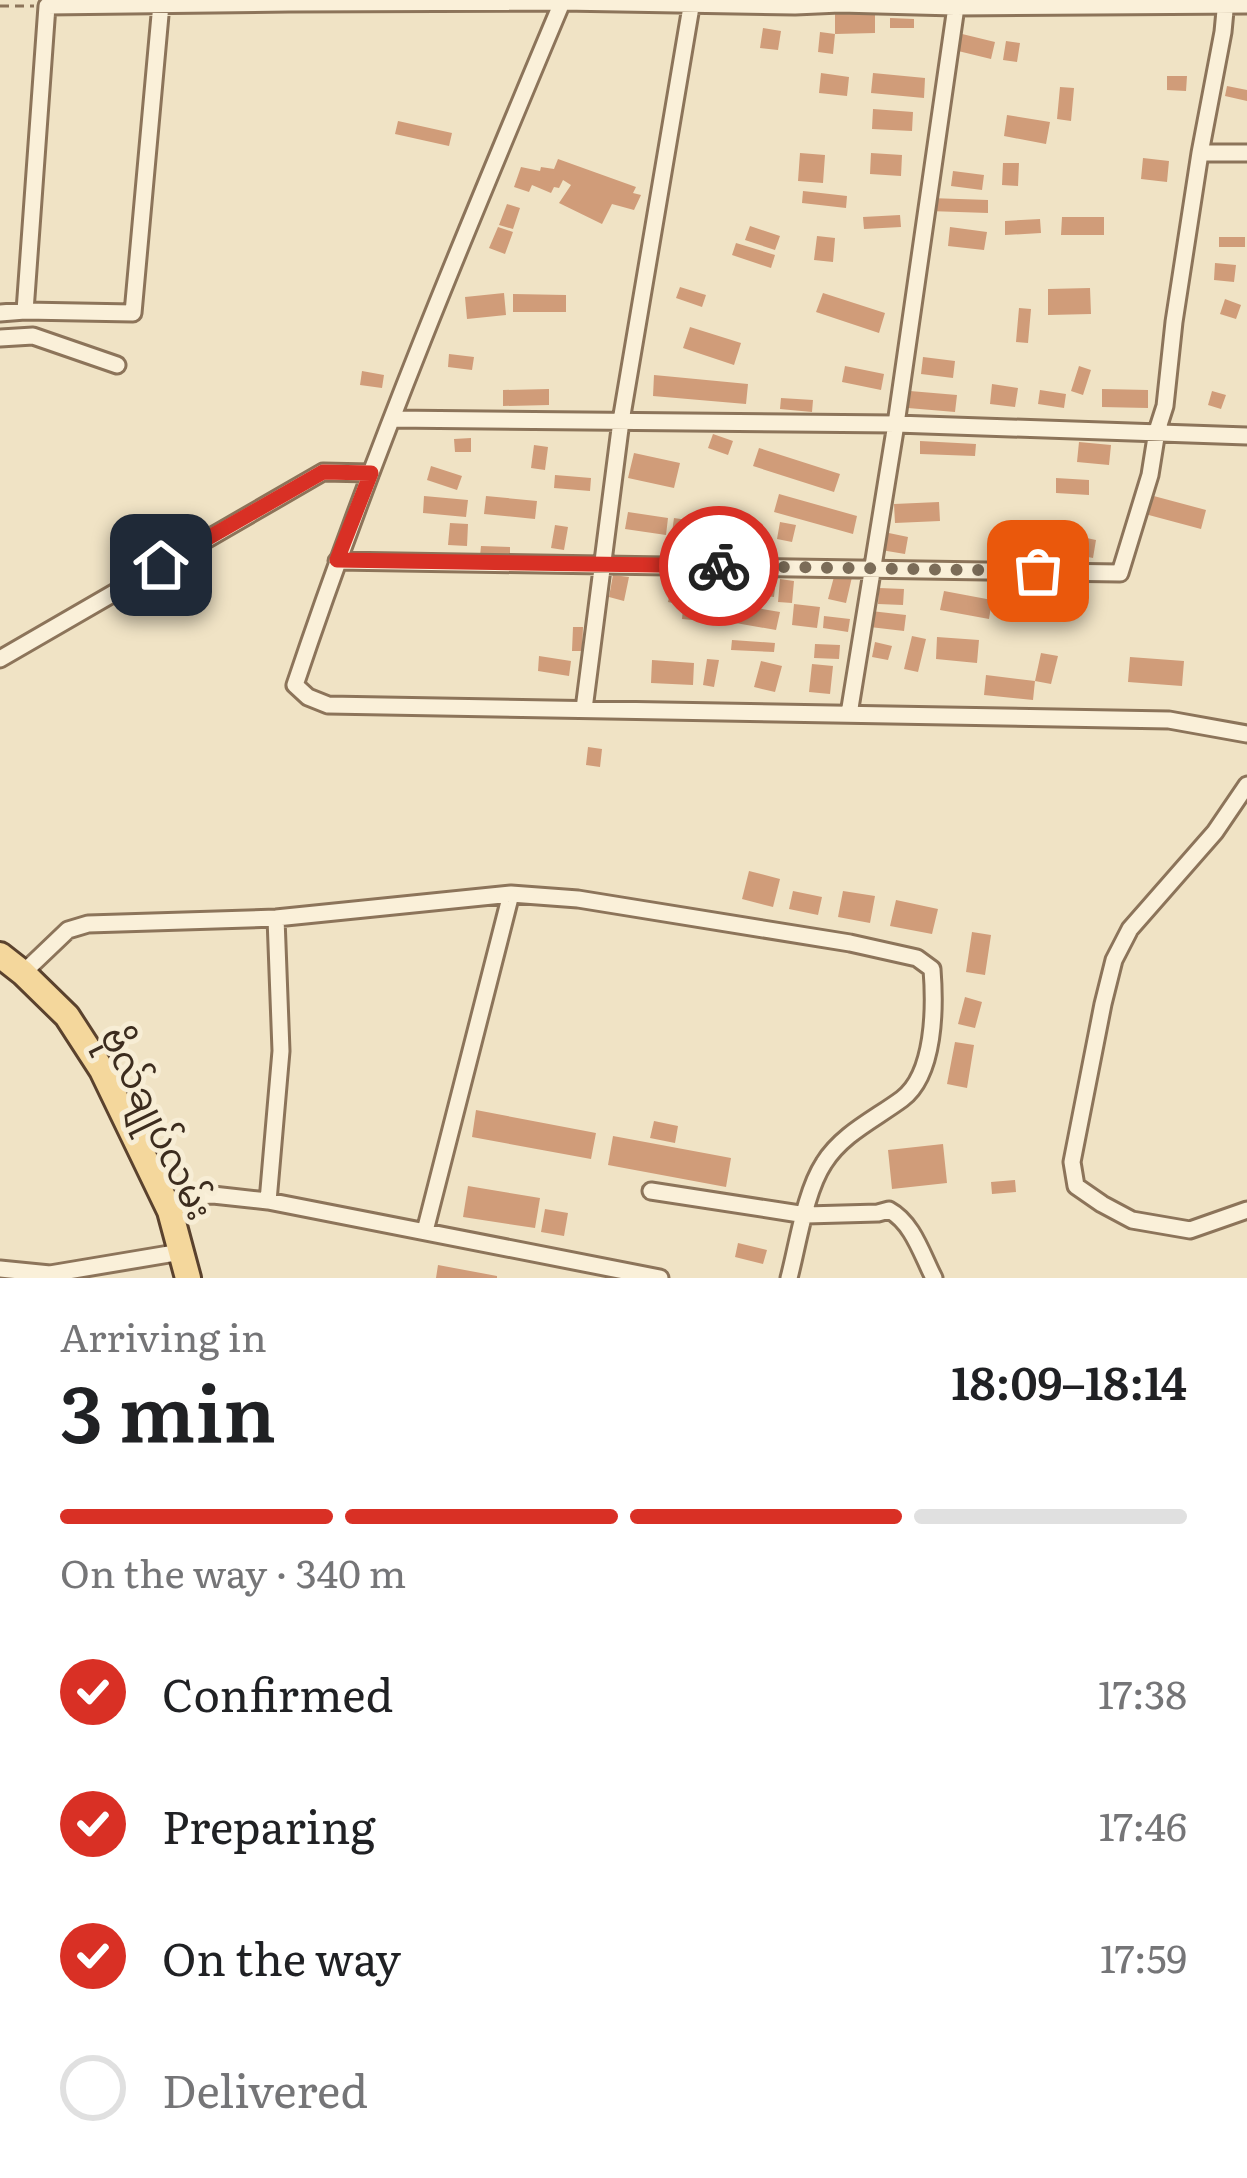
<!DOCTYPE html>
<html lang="en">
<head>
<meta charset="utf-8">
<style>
  :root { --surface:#fff; --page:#f6f6f6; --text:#202124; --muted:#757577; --line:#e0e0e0; --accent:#d93025 }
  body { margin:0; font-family:Literata,"Noto Sans Myanmar",serif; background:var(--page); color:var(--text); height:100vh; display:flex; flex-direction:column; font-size:45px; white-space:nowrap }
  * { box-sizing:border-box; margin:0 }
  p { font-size:39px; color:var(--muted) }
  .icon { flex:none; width:66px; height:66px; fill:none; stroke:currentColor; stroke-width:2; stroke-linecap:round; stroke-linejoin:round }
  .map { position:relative; height:1278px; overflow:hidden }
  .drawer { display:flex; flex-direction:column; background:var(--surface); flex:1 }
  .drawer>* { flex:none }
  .pin { position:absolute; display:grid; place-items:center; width:102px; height:102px; color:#fff; margin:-51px; border-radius:24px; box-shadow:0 6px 18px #0006 }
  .courier { position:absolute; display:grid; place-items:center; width:120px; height:120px; margin:-60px; border:9px solid #d93025; border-radius:50%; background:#fff; color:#222; box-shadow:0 3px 15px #0007 }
  .headline em { font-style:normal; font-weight:600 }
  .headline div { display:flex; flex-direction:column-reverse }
  .headline { display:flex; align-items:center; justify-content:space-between; height:204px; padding:0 60px }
  h1 { font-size:78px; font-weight:600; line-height:90px }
  .bar { display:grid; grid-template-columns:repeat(4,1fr); gap:18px 12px; align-content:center; height:144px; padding:0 60px }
  .bar i { height:15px; border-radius:9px; background:var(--line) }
  .bar .active { background:var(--accent) }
  .bar p { grid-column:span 4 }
  ol { padding:0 60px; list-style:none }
  li { display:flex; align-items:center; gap:36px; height:132px }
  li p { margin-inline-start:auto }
  li .icon { padding:12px; border-radius:50%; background:var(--accent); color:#fff; stroke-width:4 }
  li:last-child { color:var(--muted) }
  li i { width:66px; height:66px; border:6px solid var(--line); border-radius:50% }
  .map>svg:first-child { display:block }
</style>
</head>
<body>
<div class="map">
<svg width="1247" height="1278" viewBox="0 0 1247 1278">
  <rect width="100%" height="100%" fill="#f0e3c5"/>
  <path fill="#d09c79" d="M875 13V33L835 34V14Z
    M890 18 914 19V28H890Z
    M763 28 781 31 778 50 760 48Z
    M820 32 835 34 833 54 818 52Z
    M958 33 995 42 991 59 954 50Z
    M1006 41 1020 43 1017 62 1003 60Z
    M821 73 849 77 847 96 819 93Z
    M873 73 925 78 924 98 871 93Z
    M1167 76H1187L1186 91 1167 90Z
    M1227 86 1247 90V101L1225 96Z
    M1060 87 1074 88 1071 121 1057 119Z
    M873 109 913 112 912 131 872 129Z
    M1007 115 1050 122 1046 144 1004 136Z
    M398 121 452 133 449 146 395 134Z
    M800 153 825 155 823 183 798 181Z
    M871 153 902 155 901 176 870 174Z
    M1143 158 1169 161 1167 182 1141 179Z
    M558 159 636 187 633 193 641 195 634 210 612 204 602 224 559 203 571 185 563 180 559 188 554 187 551 193 532 185 529 192 514 187 521 167 540 171 541 167 554 169Z
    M1003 163H1019L1018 186 1002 185Z
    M953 171 984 175 982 190 951 186Z
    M803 191 847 196 846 208 802 203Z
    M930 198 988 200V213L929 211Z
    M507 204 520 208 513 229 499 225Z
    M900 215 901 227 864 229 863 217Z
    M1062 217H1104V235H1061Z
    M1040 219 1041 233 1005 235V221Z
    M750 226 780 236 775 250 745 240Z
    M498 227 513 232 505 254 489 248Z
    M950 227 987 232 984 250 948 246Z
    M817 236 835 238 833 262 814 260Z
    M1219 237H1245V247H1219Z
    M736 243 775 255 771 268 732 255Z
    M1215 263 1236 265 1234 282 1214 280Z
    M680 287 706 295 702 307 676 298Z
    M1090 288 1091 314 1048 315V289Z
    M504 293 506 315 467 319 465 297Z
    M823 293 885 313 879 333 816 312Z
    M513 294 566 295V312H513Z
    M1225 299 1241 305 1236 319 1220 314Z
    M1019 308 1031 309 1028 343 1016 342Z
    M690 327 741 343 734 365 683 348Z
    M449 354 474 357 472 370 448 367Z
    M923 357 955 361 953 378 921 374Z
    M845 366 884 374 881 390 842 382Z
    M1079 366 1091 370 1083 395 1071 391Z
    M362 371 384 375 382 388 360 385Z
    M654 375 748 384 746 404 653 396Z
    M992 384 1018 388 1015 407 990 404Z
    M549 389V405L503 406V390Z
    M1102 389 1148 390V408L1102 407Z
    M1040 390 1066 394 1064 408 1038 404Z
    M910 391 957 395 955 412 908 408Z
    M1212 391 1226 395 1221 409 1208 405Z
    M781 398 813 400 812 412 780 409Z
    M713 434 733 441 728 455 708 448Z
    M471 438V452H455L454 439Z
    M920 441 976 444 975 456 920 454Z
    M1079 442 1111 445 1109 465 1077 462Z
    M534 445 548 447 545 470 531 468Z
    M759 448 840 474 834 492 753 466Z
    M634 453 680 463 674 488 628 478Z
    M431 466 462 476 457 490 427 480Z
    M555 475 591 478 590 491 554 488Z
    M1056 478 1089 480V495L1056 493Z
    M779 494 857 516 853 534 774 512Z
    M1150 495 1206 510 1201 529 1145 514Z
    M424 496 468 500 466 517 423 513Z
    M486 496 537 501 535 519 484 514Z
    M939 502 940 521 895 523 894 504Z
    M628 512 668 518 666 535 625 529Z
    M674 518 714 524 711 545 671 539Z
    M720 521 741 524 737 549 716 546Z
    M780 522 796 525 792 542 777 539Z
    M450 523 468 524 467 546 448 545Z
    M555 525 568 527 564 550 551 548Z
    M1044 529 1096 540 1093 558 1040 547Z
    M884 532 908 537 905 554 881 550Z
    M481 546 510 547V557L480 556Z
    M835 573 852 577 846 603 828 599Z
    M613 575 629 577 624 601 609 597Z
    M738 575 776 579 774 597 735 592Z
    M1036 578 1089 580 1088 597 1035 596Z
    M780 579 794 581 792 603 778 602Z
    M672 584 686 588 682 605 668 602Z
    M879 588 904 589 903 605 878 604Z
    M944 591 992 600 989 619 940 610Z
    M733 604 780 612 776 630 730 622Z
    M794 604 820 607 817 628 792 625Z
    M683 608 714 611 713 622 682 619Z
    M871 611 906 615 904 631 870 627Z
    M824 616 850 619 848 632 823 628Z
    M573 627H583L582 651H572Z
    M912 636 926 639 918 672 904 669Z
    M937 637 979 640 977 663 936 659Z
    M732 640 775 643 774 652 731 650Z
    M875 642 892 646 888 660 872 657Z
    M815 644 840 645 839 659 814 658Z
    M1041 653 1058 656 1051 684 1035 681Z
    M539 656 571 661 569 676 538 671Z
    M1130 657 1184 661 1182 686 1128 682Z
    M707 659 719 660 714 687 703 685Z
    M652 660 694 663 693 685 651 683Z
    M761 661 782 666 775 692 754 687Z
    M812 664 833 666 830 694 809 692Z
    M986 675 1035 681 1033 700 984 695Z
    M588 747 602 749 600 767 586 765Z
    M749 871 780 879 773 907 742 899Z
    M793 891 822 897 818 915 789 909Z
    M843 891 875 896 870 923 838 917Z
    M896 900 938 909 932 934 890 926Z
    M972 932 991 935 985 975 966 972Z
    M965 997 982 1002 975 1028 958 1024Z
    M955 1042 974 1045 967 1088 947 1084Z
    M476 1110 596 1133 591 1159 472 1137Z
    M654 1121 678 1126 675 1143 650 1138Z
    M613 1136 731 1158 726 1187 608 1165Z
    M943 1144 947 1183 892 1189 888 1150Z
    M1015 1180 1016 1192 992 1194 991 1182Z
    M468 1186 540 1198 535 1228 463 1217Z
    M545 1209 568 1213 564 1236 541 1232Z
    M738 1243 767 1250 763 1264 735 1257Z
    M438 1265 497 1276V1278H436Z"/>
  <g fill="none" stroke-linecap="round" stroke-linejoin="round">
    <defs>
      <path id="street" d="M289 0V3L562 2 795 6 840 4 955 7 1247 5
        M563 0C468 226 373 452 295 685L308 697 328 705 1169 720 1247 734
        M1200 153H1247
        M25 311 47 6 289 3
        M0 313 25 311 133 313 161 4
        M0 338 33 336 117 365
        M392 419 896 424 1247 436
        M337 561 1120 573 1150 475 1157 431 1165 406 1174 322 1200 153 1223 32 1226 0
        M0 659 323 472 371 473
        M584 709 621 421 692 1
        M849 714 896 424 957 0
        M1247 785 1215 832 1130 929 1114 960 1103 1004 1072 1162 1076 1186 1102 1204 1132 1220 1190 1230 1247 1210
        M23 973 68 930 88 924 276 918 511 894 578 899 850 943 917 958 932 969C935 1007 935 1074 902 1099 875 1119 842 1134 824 1163 805 1192 798 1244 789 1278
        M651 1191 806 1215 878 1213 889 1210C913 1223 922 1255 934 1278
        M268 1201 281 1051 276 918
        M170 1211 198 1196 213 1195 268 1201 660 1278
        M425 1231 511 894
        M0 1269 50 1274 181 1252"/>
      <path id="primary" d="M0 955 23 973 67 1016 102 1070 170 1211 188 1278"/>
    </defs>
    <use href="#street" stroke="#8c745a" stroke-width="21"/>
    <use href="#primary" stroke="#5a422e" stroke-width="30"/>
    <path stroke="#8c745a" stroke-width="3" stroke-dasharray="9 6" stroke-linecap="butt" d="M0 6H34"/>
    <use href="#street" stroke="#faf0d9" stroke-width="15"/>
    <use href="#primary" stroke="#f4d79c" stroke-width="24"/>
  </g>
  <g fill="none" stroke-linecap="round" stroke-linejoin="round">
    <path stroke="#7b6c58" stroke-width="12" stroke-dasharray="0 21.6" d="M719 566 1038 571"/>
    <path stroke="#d93025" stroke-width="15" d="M161 565 323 472 371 473 337 560 719 566"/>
  </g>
  <g text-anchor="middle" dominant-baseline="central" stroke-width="10" stroke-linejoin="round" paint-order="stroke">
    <g font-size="36" fill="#3c2c1e" stroke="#f7edd5">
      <text transform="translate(159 1122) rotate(64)">ဗိုလ်ချုပ်လမ်း</text>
    </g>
  </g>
</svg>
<div class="pin" style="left:1038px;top:571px;background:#ea580c"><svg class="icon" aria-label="bag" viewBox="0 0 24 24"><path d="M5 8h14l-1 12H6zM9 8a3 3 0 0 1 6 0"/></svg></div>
<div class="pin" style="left:161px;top:565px;background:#1f2937"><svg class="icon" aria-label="home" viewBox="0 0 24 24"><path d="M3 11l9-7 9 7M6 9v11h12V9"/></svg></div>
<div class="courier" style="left:719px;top:566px"><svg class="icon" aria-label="bike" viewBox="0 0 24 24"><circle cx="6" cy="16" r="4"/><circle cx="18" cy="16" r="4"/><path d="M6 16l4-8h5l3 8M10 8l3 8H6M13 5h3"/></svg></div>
</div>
<section class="drawer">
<div class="headline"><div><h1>3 min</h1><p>Arriving in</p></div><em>18:09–18:14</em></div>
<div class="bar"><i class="active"></i><i class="active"></i><i class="active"></i><i></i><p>On the way · 340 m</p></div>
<ol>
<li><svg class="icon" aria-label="check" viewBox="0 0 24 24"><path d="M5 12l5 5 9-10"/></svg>Confirmed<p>17:38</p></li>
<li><svg class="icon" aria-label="check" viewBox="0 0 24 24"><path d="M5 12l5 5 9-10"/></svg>Preparing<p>17:46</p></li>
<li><svg class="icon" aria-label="check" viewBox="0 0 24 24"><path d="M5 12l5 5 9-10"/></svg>On the way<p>17:59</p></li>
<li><i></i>Delivered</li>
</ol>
</section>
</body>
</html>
